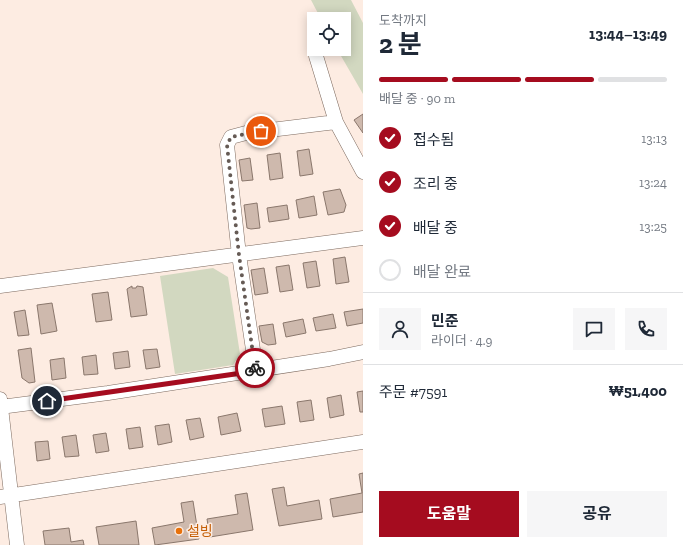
<!DOCTYPE html>
<html lang="ko">
<head>
<meta charset="utf-8">
<style>
  :root { --surface:#fff; --page:#f6f6f7; --text:#1f2937; --muted:#747a83; --line:#e0e1e3; --accent:#a50c1f }
  body { margin:0; font-family:"Zilla Slab","Noto Sans KR",serif; background:var(--page); color:var(--text); height:100vh; display:flex; flex-direction:column; font-size:15px; white-space:nowrap }
  * { box-sizing:border-box; margin:0 }
  p { font-size:13px; color:var(--muted) }
  .icon { flex:none; width:22px; height:22px; fill:none; stroke:currentColor; stroke-width:2; stroke-linecap:round; stroke-linejoin:round }
  .map { position:relative; flex:1; overflow:hidden }
  .drawer { display:flex; flex-direction:column; background:var(--surface); width:320px }
  .drawer>* { flex:none }
  .fabs { position:absolute; left:307px; top:12px; display:grid; gap:8px }
  .fabs a { display:grid; place-items:center; width:44px; height:44px; border-radius:0px; background:var(--surface); box-shadow:0 2px 10px #0003; font-size:20px }
  .pin { position:absolute; display:grid; place-items:center; width:34px; height:34px; color:#fff; margin:-17px; border:2px solid #fff; border-radius:50%; box-shadow:0 1px 4px #0007 }
  .courier { position:absolute; display:grid; place-items:center; width:40px; height:40px; margin:-20px; border:3px solid #a50c1f; border-radius:50%; background:#fff; color:#222; box-shadow:0 1px 5px #0007 }
  .overview em { font-style:normal; font-weight:700 }
  .overview div { display:flex; flex-direction:column-reverse }
  .overview { display:flex; align-items:center; justify-content:space-between; height:68px; padding:0 16px }
  h1 { font-size:26px; font-weight:700; line-height:30px }
  .bar { display:grid; grid-template-columns:repeat(4,1fr); gap:6px 4px; align-content:center; height:48px; padding:0 16px }
  .bar i { height:5px; border-radius:3px; background:var(--line) }
  .bar .active { background:var(--accent) }
  .bar p { grid-column:span 4 }
  .line { display:flex; align-items:center; gap:10px; padding:0 16px; border-top:1px solid var(--line) }
  .line div { flex:1 }
  .round { display:grid; place-items:center; flex:none; width:42px; height:42px; border-radius:0px; background:var(--page) }
  ol { padding:0 16px; list-style:none }
  li { display:flex; align-items:center; gap:12px; height:44px }
  li p { margin-inline-start:auto }
  li .icon { padding:4px; border-radius:50%; background:var(--accent); color:#fff; stroke-width:4 }
  li:last-child { color:var(--muted) }
  li i { width:22px; height:22px; border:2px solid var(--line); border-radius:50% }
  .primary-button { display:flex; gap:8px; margin-top:auto; padding:8px 16px }
  .primary-button a { flex:1; height:46px; border-radius:0px; background:var(--accent); color:#fff; font-size:16px; font-weight:700; line-height:46px; text-align:center }
  .primary-button a+a { background:var(--page); color:var(--text) }
  main { display:flex; flex:1; min-height:0 }
  .map>svg:first-child { display:block }
</style>
</head>
<body>
<main>
<div class="map">
<svg width="363" height="545" viewBox="0 0 363 545">
  <rect width="100%" height="100%" fill="#fdece2"/>
  <path fill="#d2d8c0" d="M311 0H351L363 23V94L337 49H344V19H321Z
    M213 268 228 277 240 354 233 365 175 374 160 276Z"/>
  <path fill="#ceb9ad" stroke="#8a776c" d="M363 114V133L354 120Z
    M309 149 313 174 300 176 297 151Z
    M280 153 283 178 270 180 267 155Z
    M250 158 253 180 242 181 239 160Z
    M340 189 346 205 344 212 328 215 323 192Z
    M314 196 317 215 299 218 296 200Z
    M257 203 260 228 251 229 247 228 244 205Z
    M287 205 289 219 269 222 267 208Z
    M345 257 349 282 336 284 333 259Z
    M316 261 320 286 307 288 303 263Z
    M289 265 293 290 280 292 276 267Z
    M264 268 268 293 255 295 251 270Z
    M132 286V288H136L137 286 143 287 147 315 131 317 127 289Z
    M108 292 112 320 96 322 92 294Z
    M52 303 57 331 41 334 37 305Z
    M363 309V323L347 326 344 312Z
    M25 310 29 335 18 336 14 312Z
    M333 314 336 328 316 331 313 318Z
    M303 319 306 333 286 337 283 323Z
    M273 324 276 344 268 345 262 342 259 326Z
    M31 348 35 382 29 383 22 378 18 350Z
    M157 349 160 367 146 369 143 350Z
    M128 351 130 367 115 369 113 353Z
    M96 355 98 374 84 375 82 357Z
    M64 358 66 378 52 380 50 360Z
    M363 391V412H360L357 392Z
    M341 395 344 415 330 418 327 398Z
    M311 400 314 420 300 422 297 402Z
    M282 406 285 424 265 427 262 409Z
    M237 413 241 431 221 435 218 417Z
    M200 418 204 437 190 440 186 420Z
    M169 424 172 442 158 445 155 426Z
    M140 427 143 447 129 449 126 429Z
    M106 433 109 451 96 453 93 435Z
    M76 435 79 456 65 457 62 437Z
    M48 441 50 459 37 461 35 442Z
    M363 473V512L333 517 330 499 362 493 359 474Z
    M284 487 287 506 319 500 322 519 279 526 272 489Z
    M247 493 253 530 210 537 207 519 238 514 235 495Z
    M193 501 199 539 155 545 152 528 184 522 181 503Z
    M136 521 139 545H99L96 527Z
    M69 528 71 542 83 540 84 545H45L43 531Z"/>
  <g fill="none" stroke-linecap="round" stroke-linejoin="round">
    <defs>
      <path id="street" d="M316 56 336 122 363 172
        M0 286 363 238
        M256 370 239 255 227 145 231 137 246 133 336 122
        M0 399 17 545
        M0 407 108 393 329 359 363 352
        M0 497 363 442"/>
    </defs>
    <use href="#street" stroke="#7d6a5f" stroke-width="15"/>
    <use href="#street" stroke="#fff" stroke-width="14"/>
  </g>
  <g fill="none" stroke-linecap="round" stroke-linejoin="round">
    <path stroke="#665b55" stroke-width="4" stroke-dasharray="0 7.2" d="M255 368 239 255 227 145 231 137 261 131"/>
    <path stroke="#a50c1f" stroke-width="5" d="M47 401 242 373 256 370 255 368"/>
  </g>
  <circle fill="#e8710a" stroke="#fdece2" stroke-width="1.5" cx="179" cy="531" r="4"/>
  <g text-anchor="middle" dominant-baseline="central" stroke-width="3" stroke-linejoin="round" paint-order="stroke">
    <g font-size="14" fill="#c56008" stroke="#fdece2" text-anchor="start">
      <text x="187" y="531">설빙</text>
    </g>
  </g>
</svg>
<div class="fabs">
<a><svg class="icon" aria-label="locate" viewBox="0 0 24 24"><circle cx="12" cy="12" r="6"/><path d="M12 2v4M12 18v4M2 12h4M18 12h4"/></svg></a>
</div>
<div class="pin" style="left:261px;top:131px;background:#ea580c"><svg class="icon" aria-label="bag" viewBox="0 0 24 24"><path d="M5 8h14l-1 12H6zM9 8a3 3 0 0 1 6 0"/></svg></div>
<div class="pin" style="left:47px;top:401px;background:#1f2937"><svg class="icon" aria-label="home" viewBox="0 0 24 24"><path d="M3 11l9-7 9 7M6 9v11h12V9"/></svg></div>
<div class="courier" style="left:255px;top:368px"><svg class="icon" aria-label="bike" viewBox="0 0 24 24"><circle cx="6" cy="16" r="4"/><circle cx="18" cy="16" r="4"/><path d="M6 16l4-8h5l3 8M10 8l3 8H6M13 5h3"/></svg></div>
</div>
<section class="drawer">
<div class="overview"><div><h1>2 분</h1><p>도착까지</p></div><em>13:44–13:49</em></div>
<div class="bar"><i class="active"></i><i class="active"></i><i class="active"></i><i></i><p>배달 중 · 90 m</p></div>
<ol>
<li><svg class="icon" aria-label="check" viewBox="0 0 24 24"><path d="M5 12l5 5 9-10"/></svg>접수됨<p>13:13</p></li>
<li><svg class="icon" aria-label="check" viewBox="0 0 24 24"><path d="M5 12l5 5 9-10"/></svg>조리 중<p>13:24</p></li>
<li><svg class="icon" aria-label="check" viewBox="0 0 24 24"><path d="M5 12l5 5 9-10"/></svg>배달 중<p>13:25</p></li>
<li><i></i>배달 완료</li>
</ol>
<div class="line" style="height:72px"><a class="round"><svg class="icon" aria-label="person" viewBox="0 0 24 24"><circle cx="12" cy="8" r="4"/><path d="M4 21q1-7 8-7t8 7"/></svg></a><div><b>민준</b><p>라이더 · 4.9</p></div><a class="round"><svg class="icon" aria-label="chat" viewBox="0 0 24 24"><path d="M4 5h16v11H9l-5 4z"/></svg></a><a class="round"><svg class="icon" aria-label="phone" viewBox="0 0 24 24"><path d="M5 4h4l2 5-3 2q2 4 5 5l2-3 5 2v4C11 20 4 13 5 4z"/></svg></a></div>
<div class="line" style="height:52px"><div>주문 #7591</div><b>₩51,400</b></div>
<div class="primary-button"><a>도움말</a><a>공유</a></div>
</section>
</main>
</body>
</html>
